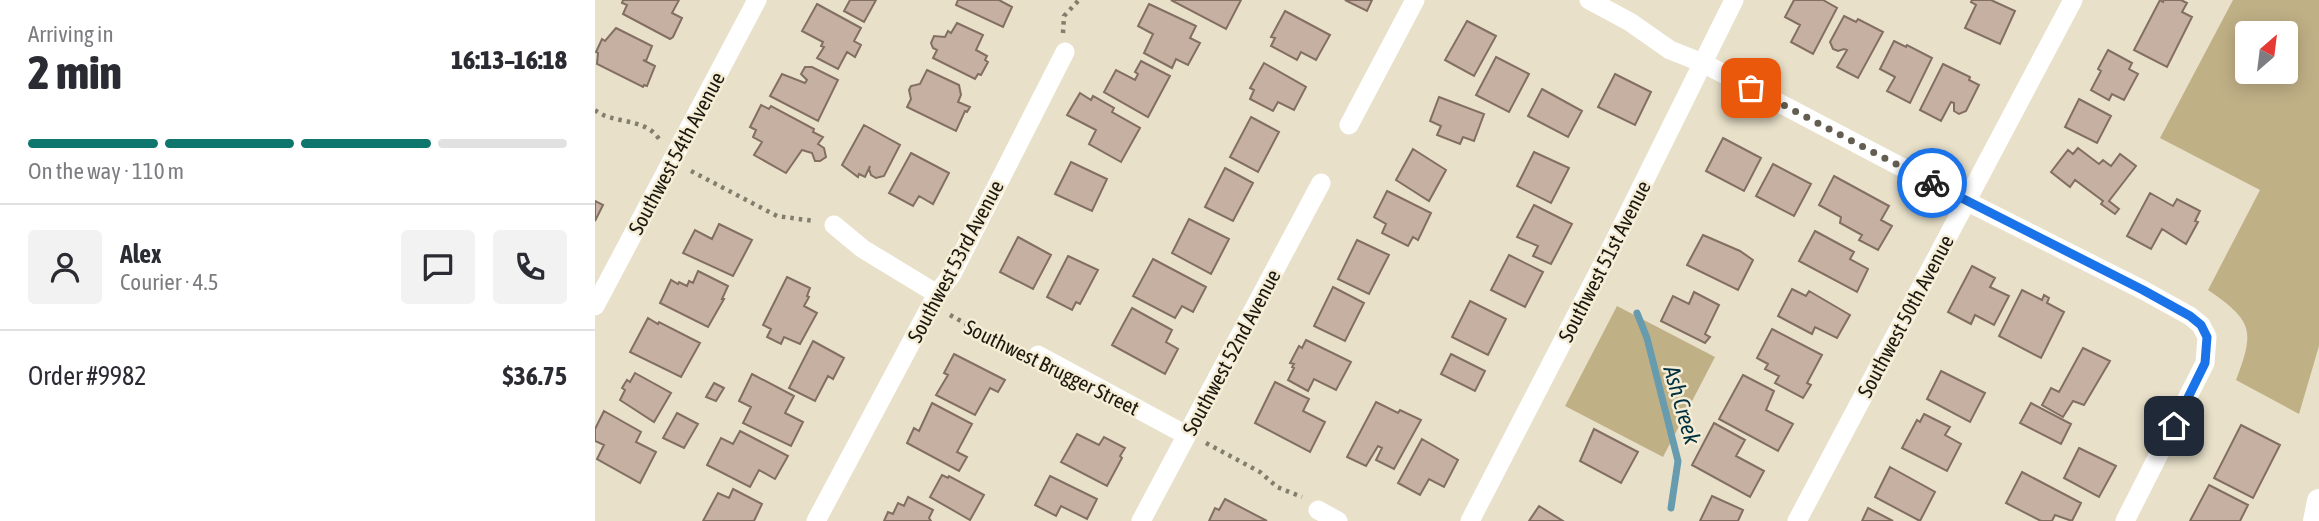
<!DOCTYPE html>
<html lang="en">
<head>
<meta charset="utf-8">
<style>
  :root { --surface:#fff; --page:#f2f2f3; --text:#2b2b33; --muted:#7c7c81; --line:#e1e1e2; --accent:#0f766e }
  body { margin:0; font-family:"Asap Condensed",sans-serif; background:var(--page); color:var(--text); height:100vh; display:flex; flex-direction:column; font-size:26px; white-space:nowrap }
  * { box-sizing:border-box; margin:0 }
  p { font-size:23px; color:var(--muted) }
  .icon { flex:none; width:38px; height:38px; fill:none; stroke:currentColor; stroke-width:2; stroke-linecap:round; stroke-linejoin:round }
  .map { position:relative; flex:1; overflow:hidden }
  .drawer { display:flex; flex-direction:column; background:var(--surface); width:595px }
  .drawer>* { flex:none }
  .needle { width:46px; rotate:28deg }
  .tools { position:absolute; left:1640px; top:21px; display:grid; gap:14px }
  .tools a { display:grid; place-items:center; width:63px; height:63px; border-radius:7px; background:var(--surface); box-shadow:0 4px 18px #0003; font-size:35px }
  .pin { position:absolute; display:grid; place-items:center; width:60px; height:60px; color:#fff; margin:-30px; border-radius:14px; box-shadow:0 4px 10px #0006 }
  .courier { position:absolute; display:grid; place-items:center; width:70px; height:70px; margin:-35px; border:5px solid #1a73e8; border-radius:50%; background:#fff; color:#222; box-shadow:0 2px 9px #0007 }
  .overview em { font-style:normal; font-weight:800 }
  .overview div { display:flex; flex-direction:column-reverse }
  .overview { display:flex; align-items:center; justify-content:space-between; height:119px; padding:0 28px }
  h1 { font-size:46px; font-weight:800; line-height:52px }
  .bar { display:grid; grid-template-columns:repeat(4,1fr); gap:10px 7px; align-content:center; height:84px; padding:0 28px }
  .bar i { height:9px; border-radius:5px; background:var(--line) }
  .bar .on { background:var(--accent) }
  .bar p { grid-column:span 4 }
  .line { display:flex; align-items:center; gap:18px; padding:0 28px; border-top:2px solid var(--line) }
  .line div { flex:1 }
  .round { display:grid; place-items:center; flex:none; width:74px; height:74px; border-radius:7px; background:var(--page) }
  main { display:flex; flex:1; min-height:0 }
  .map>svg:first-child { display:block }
</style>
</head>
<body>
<main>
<section class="drawer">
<div class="overview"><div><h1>2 min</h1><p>Arriving in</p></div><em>16:13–16:18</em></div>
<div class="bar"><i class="on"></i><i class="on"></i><i class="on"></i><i></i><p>On the way · 110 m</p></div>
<div class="line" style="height:126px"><a class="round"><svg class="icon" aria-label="person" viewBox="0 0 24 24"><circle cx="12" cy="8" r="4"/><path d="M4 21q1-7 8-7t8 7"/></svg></a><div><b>Alex</b><p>Courier · 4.5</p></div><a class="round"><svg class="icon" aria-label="chat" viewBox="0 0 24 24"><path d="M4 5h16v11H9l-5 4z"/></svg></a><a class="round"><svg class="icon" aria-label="phone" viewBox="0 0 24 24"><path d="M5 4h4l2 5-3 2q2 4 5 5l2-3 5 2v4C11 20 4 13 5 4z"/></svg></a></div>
<div class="line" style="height:91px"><div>Order #9982</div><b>$36.75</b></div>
</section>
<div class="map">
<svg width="1724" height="521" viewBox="0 0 1724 521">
  <rect width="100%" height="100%" fill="#e8e0c9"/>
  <path fill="#c0b086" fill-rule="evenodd" d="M1638 0H1724V346L1704 414 1641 380C1660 330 1658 321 1613 290L1665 190 1565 138ZM1652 33H1690V72H1652Z
    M1022 306 1120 357 1068 457 970 406Z"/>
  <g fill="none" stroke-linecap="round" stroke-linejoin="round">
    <path stroke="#679bae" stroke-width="7" d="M1042 313 1052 338 1083 461 1076 508"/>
  </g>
  <path fill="#c6b0a2" stroke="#826f62" stroke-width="2" d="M28 0H84L77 13 87 18 78 37 75 39 28 14 32 5 27 3Z
    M255 0H281L269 22 249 11Z
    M363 0H404L417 7 408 27 361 5Z
    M576 0H646L631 29Z
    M750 0H777L772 11Z
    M1199 0H1228L1242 8 1218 54 1196 42 1205 25 1190 17Z
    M1377 0H1396L1420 11 1405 44 1370 28 1381 5 1376 2Z
    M1565 0 1568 2 1569 0H1586L1592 3 1587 12 1597 17 1572 67 1539 50Z
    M222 4 266 28 259 41 266 45 260 57 252 52 243 69 222 58 229 47 226 46 228 42 207 31Z
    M554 4 601 26 595 38 605 43 593 65 581 59 577 68 549 53 558 34 543 26Z
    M690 11 735 35 721 60 706 52 702 60 676 46 680 38 676 37Z
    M1249 16 1261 22 1263 19 1288 32 1263 78 1242 67 1252 50 1249 49 1243 51 1238 49 1235 42Z
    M872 21 901 36 879 76 850 60Z
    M362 23 388 35 381 50 392 56 390 60 393 62 386 75 383 74 380 79 338 58 342 50 338 48 336 43 339 36 350 37 353 31 356 33Z
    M21 28 57 46 51 61 48 60 60 66 52 86 49 85 48 87 2 64 3 53 1 52 7 39 10 41Z
    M1299 41 1311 47 1312 45 1337 58 1315 103 1292 91 1300 77 1285 69Z
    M1513 50 1537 63 1534 69 1543 74 1529 100 1517 94 1514 100 1496 90 1506 71 1503 69Z
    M901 57 934 74 914 112 881 95Z
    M546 61 575 76 553 117 509 92 521 70 540 80 543 74 540 72Z
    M669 63 711 87 699 110 683 102 678 111 655 99 659 90 655 88Z
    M1348 64 1375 77 1374 80 1384 85 1371 111 1364 114 1359 111V103L1356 102 1346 121 1325 110Z
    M210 67H217L243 80 223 121 175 96 187 74 210 83 212 80 206 74Z
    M332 70 364 85 366 95 363 102 375 107 372 112 370 111 361 131 312 107 316 99 314 90 316 86 325 84Z
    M1020 74 1056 92 1040 125 1003 107Z
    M947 89 987 111 973 137 933 116Z
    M485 93 496 100 498 96 519 108 517 112 545 128 526 162 494 144 501 130 472 115Z
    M844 97 889 114 879 141 868 137 865 144 842 135 846 126 835 121Z
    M1484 99 1516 116 1502 143 1470 127Z
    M166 105 174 109 176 106 219 129 218 132 228 137 223 144 229 148 231 157 225 161H220L217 153 207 150 191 173 159 155 167 142 158 137 161 130 155 127Z
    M656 117 684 132 663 172 635 157Z
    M269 125 305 145 289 176 281 178 276 175 274 169 275 166 270 177 264 174 263 177 247 165Z
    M1128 138 1166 158 1149 191 1111 171Z
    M1483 148 1504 164 1508 160 1516 166 1525 154 1541 166 1514 201 1524 209 1520 214 1506 204 1508 201 1480 180 1475 187 1456 172 1473 150 1478 154Z
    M818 149 851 170 834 201 801 180Z
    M939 152 974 168 956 203 922 186Z
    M316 153 354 173 338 204 324 196 318 206 294 193Z
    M476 162 512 179 497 211 460 194Z
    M1178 164 1216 184 1199 216 1161 196Z
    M630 168 658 183 638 221 610 207Z
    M1239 176 1294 206 1286 220 1297 226 1283 250 1264 240 1267 235 1245 223 1246 217 1224 205Z
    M792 191 836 213 823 240 818 237 813 246 787 233 791 224 779 217Z
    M1555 193 1578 206 1582 199 1605 211 1600 221 1603 222 1591 244 1567 229 1556 249 1532 236Z
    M0 201 8 205 0 221Z
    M939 205 977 224 956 264 938 256 943 246 922 237Z
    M594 219 634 239 616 274 577 253Z
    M124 224 157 240 138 276 88 253 100 230 117 239Z
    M1220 231 1259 252 1255 259 1273 269 1262 292 1204 261Z
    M1108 235 1145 251 1158 260 1143 290 1092 265Z
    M423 237 456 255 438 289 405 272Z
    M762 240 794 255 774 294 743 279Z
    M914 255 948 272 930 307 896 290Z
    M473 256 503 270 485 304 481 302 477 310 452 297Z
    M558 259 611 287 598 312 587 306 580 318 538 296Z
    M1377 266 1400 278 1395 287 1414 296 1399 325 1380 315 1376 324 1353 312Z
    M103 271 133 286 127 299H129L113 327 65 303 76 280 83 284 84 282 92 286 94 281 98 283Z
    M192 277 215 288 212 296 214 297 209 306 222 313 205 344 189 337 186 344 172 337 176 329 168 325Z
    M738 287 769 303 750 341 719 326Z
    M1197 289 1211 296 1214 291 1255 315 1242 338 1220 327 1217 334 1183 316Z
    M1427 290 1447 300 1449 295 1454 298 1452 303 1469 312 1446 358 1404 336Z
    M1099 292 1124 305 1110 334 1115 337 1110 343 1066 321 1078 296 1094 304Z
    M875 301 911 319 893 355 857 337Z
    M537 308 577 330 571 342 583 349 570 374 517 345Z
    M53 318 63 324 64 322 105 343 86 377 35 352Z
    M1177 329 1227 355 1212 383 1216 385 1208 398 1180 383 1184 376 1170 369 1173 364 1162 358Z
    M711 340 756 362 741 390 719 379 713 391 693 380 699 368 697 367 699 364 695 363 704 346 707 348Z
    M218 341 249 358 238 379 233 376 220 401 194 388Z
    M1488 348 1515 361 1489 405 1478 401 1468 417 1447 405 1456 388 1464 392Z
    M359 354 410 380 403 392 395 388 380 415 341 395 353 375 349 373Z
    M856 354 890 371 880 391 846 374Z
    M1346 371 1390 393 1375 422 1332 399Z
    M40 373 76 393 59 422 25 400 30 390 27 388 32 380 35 382Z
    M157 374 199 396 190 413 208 422 196 446 148 423 156 407 144 401Z
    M1148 375 1179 391 1171 410 1198 424 1183 451 1124 419Z
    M680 382 714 399 708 411 730 422 715 452 660 423Z
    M119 383 129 388 121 401 111 397Z
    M781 402 803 413 805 410 826 420 799 469 781 460 787 448 783 446 771 466 752 457Z
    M337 403 377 424 362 452 372 457 364 471 312 443 319 428 324 431Z
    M1436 403 1476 424 1466 444 1425 423Z
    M9 411 46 432 41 442 61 452 45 483 2 459 9 445 0 441V429Z
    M82 413 103 424 89 448 68 438Z
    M1329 414 1355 427 1350 435 1366 444 1352 471 1307 448 1322 420 1325 422Z
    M1119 423 1150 440 1141 456 1169 471 1155 497 1097 465Z
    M1646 425 1685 445 1658 498 1619 478Z
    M999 429 1043 452 1026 483 985 461Z
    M145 431 193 456 180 479 164 470 155 487 112 465 126 438 138 444Z
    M482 434 504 445 509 437 530 448 525 456 527 458 512 486 466 462Z
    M827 439 863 460 849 487 834 479 825 495 803 483Z
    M1484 448 1521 466 1504 497 1469 478Z
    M1295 467 1340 492 1325 521 1280 497Z
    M1427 472 1486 503 1477 521 1460 515 1457 521H1446L1411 503Z
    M347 475 353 478 354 476 389 495 375 520 335 497Z
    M455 476 502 499 492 519 466 506 461 516 440 505Z
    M1614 485 1653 505 1645 521H1595Z
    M138 489 167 504 159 521H108L123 493 134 498Z
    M1117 496 1148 510 1143 521H1105Z
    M313 497 338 510 334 518 336 521H289L293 512 298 514 303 503 309 506Z
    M630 499 672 521H614L620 508 624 510Z
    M944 506 968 521H934Z
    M1273 508 1298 521H1267Z"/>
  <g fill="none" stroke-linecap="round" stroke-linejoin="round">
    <path stroke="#837d6e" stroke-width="4.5" stroke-dasharray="3.5 5" stroke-linecap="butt" d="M468 33 469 16 484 0
      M0 110C16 124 50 117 64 139
      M96 171 182 216 219 221
      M355 315 424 353
      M611 443 665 472 682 487 707 497"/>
    <path stroke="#fff" stroke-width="19" d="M994 0 1035 22 1075 50 1108 63 1371 201 1548 290 1595 316 1606 325 1612 337 1610 363 1530 521
      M754 125 820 0
      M239 225 268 249 342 294
      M0 306 162 0
      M443 355 591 435
      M723 510 743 521
      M221 521 342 294 357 274 470 52
      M546 521 726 183
      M875 521 1017 246 1139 0
      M1202 521 1478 0"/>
    <path stroke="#fff" stroke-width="24" d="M1720 521 1724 501"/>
  </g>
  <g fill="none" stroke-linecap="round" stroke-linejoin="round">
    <path stroke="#635e51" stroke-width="7" stroke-dasharray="0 12.6" d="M1156 88 1337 183"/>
    <path stroke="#1a73e8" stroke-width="9" d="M1337 183 1548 290 1595 316 1606 325 1612 337 1610 363 1579 426"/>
  </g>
  <g text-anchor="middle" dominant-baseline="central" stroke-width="5" stroke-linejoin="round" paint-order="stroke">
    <g font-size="21" fill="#1b1810" stroke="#f6edd6">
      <text transform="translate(81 153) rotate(-62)">Southwest 54th Avenue</text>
      <text transform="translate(360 261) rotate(-62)">Southwest 53rd Avenue</text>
      <text transform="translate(1009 261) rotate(-63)">Southwest 51st Avenue</text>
      <text transform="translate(1310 316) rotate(-62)">Southwest 50th Avenue</text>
      <text transform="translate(636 352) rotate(-62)">Southwest 52nd Avenue</text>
      <text transform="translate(457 367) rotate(26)">Southwest Brugger Street</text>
    </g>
    <g font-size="23" font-style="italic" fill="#003140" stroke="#f6edd6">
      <text transform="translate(1087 405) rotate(74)">Ash Creek</text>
    </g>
  </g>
</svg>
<div class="tools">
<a><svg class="needle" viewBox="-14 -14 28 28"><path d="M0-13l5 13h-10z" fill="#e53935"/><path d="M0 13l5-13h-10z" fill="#7c7c81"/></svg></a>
</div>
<div class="pin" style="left:1156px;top:88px;background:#ea580c"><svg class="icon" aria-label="bag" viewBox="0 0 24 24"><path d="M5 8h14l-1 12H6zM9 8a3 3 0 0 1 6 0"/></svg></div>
<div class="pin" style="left:1579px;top:426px;background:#1f2937"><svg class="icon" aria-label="home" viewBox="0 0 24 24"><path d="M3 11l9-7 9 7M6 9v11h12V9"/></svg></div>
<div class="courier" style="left:1337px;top:183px"><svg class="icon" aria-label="bike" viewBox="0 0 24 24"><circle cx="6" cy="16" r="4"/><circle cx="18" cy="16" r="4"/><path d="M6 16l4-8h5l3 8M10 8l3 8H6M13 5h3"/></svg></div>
</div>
</main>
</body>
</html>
